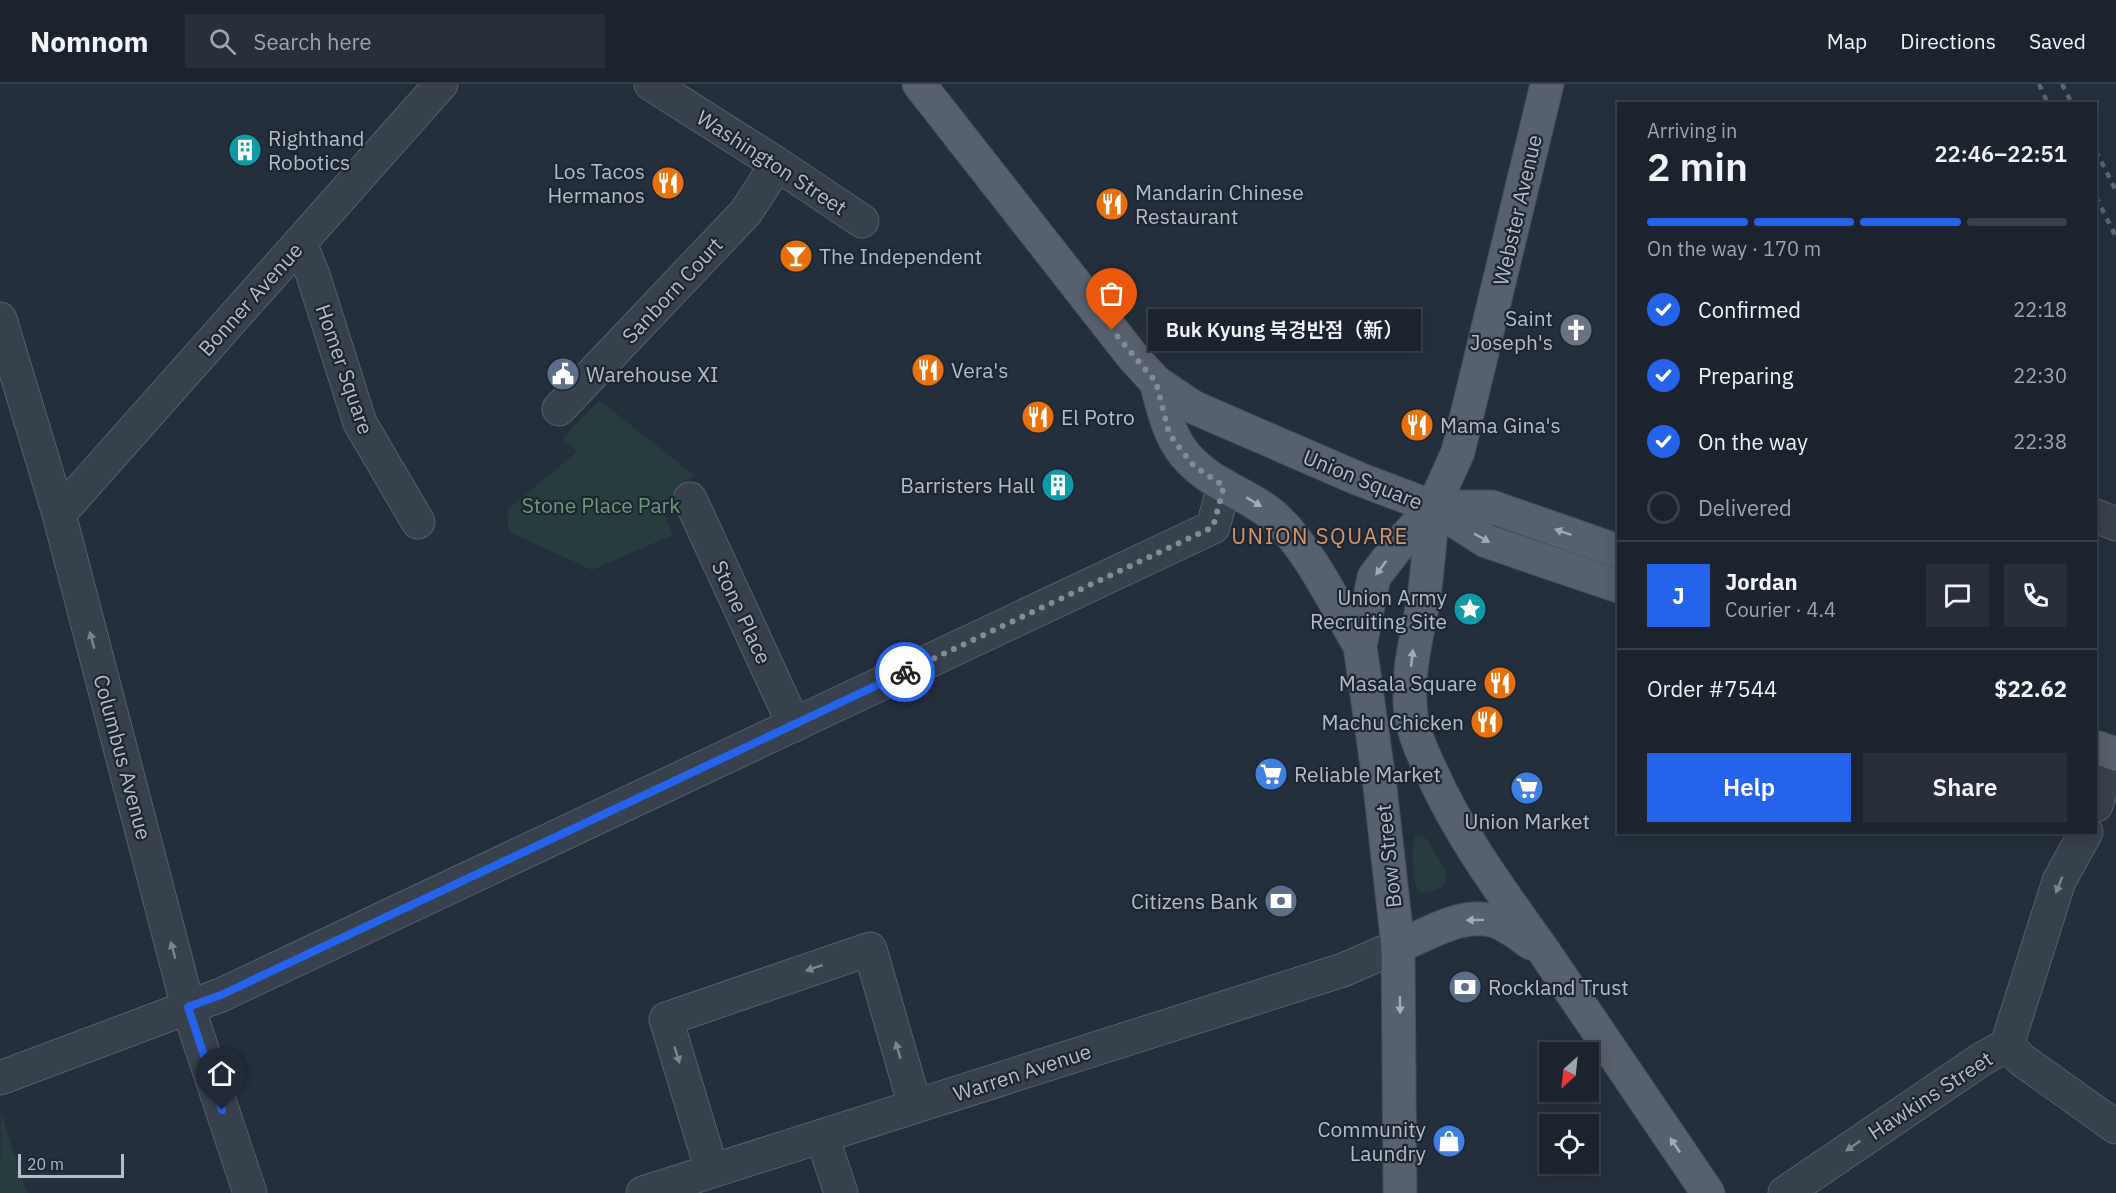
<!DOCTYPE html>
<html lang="en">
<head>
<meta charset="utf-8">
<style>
  :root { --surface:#1b232e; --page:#282f3a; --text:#f1f3f6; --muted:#a0a4aa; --line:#39404a; --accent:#2563eb }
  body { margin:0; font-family:"IBM Plex Sans","Noto Sans SC","Noto Sans KR",sans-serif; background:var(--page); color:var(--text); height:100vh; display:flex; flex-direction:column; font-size:22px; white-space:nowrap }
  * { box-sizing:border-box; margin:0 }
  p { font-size:20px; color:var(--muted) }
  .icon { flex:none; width:33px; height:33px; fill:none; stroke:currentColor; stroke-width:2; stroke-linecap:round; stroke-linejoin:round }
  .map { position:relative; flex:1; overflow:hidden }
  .side { position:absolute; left:1617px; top:18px; width:480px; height:732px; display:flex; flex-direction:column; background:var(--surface); border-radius:0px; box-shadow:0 3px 15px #0003,0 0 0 2px var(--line) }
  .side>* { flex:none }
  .needle { width:39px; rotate:207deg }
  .controls { position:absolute; left:1539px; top:958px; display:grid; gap:12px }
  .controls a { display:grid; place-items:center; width:60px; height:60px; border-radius:0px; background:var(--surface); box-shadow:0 3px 15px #0003,0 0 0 2px var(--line); font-size:30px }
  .scale { position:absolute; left:18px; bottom:15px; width:106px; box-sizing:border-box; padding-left:6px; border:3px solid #b4bcc9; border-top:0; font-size:16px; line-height:21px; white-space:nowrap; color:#b4bcc9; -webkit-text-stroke:4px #1d2633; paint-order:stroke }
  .pin { position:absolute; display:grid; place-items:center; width:51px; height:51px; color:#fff; margin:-62px -26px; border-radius:50% 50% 50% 0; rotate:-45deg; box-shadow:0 0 6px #0007 }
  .pin .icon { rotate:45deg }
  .courier { position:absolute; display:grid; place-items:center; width:60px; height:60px; margin:-30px; border:4px solid #2563eb; border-radius:50%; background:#fff; color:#222; box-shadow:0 2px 8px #0007 }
  .bubble { position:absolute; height:42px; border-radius:0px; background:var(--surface); box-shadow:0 3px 15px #0003,0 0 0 2px var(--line); font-size:20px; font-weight:600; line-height:42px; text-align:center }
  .overview em { font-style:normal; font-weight:600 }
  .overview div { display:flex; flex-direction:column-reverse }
  .overview { display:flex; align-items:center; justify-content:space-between; height:102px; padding:0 30px }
  h1 { font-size:39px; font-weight:600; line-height:45px }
  .bar { display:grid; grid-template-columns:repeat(4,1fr); gap:9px 6px; align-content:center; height:72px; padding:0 30px }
  .bar i { height:8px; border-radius:4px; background:var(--line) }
  .bar .selected { background:var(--accent) }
  .bar p { grid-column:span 4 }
  .line { display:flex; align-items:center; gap:15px; padding:0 30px; border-top:2px solid var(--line) }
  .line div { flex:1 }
  .round { display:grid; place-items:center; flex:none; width:63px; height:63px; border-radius:0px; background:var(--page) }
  ol { padding:0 30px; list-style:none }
  li { display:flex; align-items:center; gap:18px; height:66px }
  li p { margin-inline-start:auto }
  li .icon { padding:6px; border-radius:50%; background:var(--accent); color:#fff; stroke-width:4 }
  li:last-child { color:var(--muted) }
  li i { width:33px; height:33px; border:3px solid var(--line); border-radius:50% }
  .cta { display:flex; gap:12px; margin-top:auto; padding:12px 30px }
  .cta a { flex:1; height:69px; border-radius:0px; background:var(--accent); color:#fff; font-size:24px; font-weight:600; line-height:69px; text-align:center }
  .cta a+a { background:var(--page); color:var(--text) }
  header { display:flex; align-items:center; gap:36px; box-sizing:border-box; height:84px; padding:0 30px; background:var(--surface); border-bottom:2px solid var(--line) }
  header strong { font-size:28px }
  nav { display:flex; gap:33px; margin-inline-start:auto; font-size:21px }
  .search { width:420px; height:54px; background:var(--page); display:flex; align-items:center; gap:15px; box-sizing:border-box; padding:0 21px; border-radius:0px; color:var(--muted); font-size:22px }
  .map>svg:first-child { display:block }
</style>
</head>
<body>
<header>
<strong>Nomnom</strong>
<div class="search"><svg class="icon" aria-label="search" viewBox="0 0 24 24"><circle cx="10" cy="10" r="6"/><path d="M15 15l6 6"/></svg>Search here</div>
<nav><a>Map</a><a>Directions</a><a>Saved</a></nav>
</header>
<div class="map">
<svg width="2116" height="1109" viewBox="0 0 2116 1109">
  <rect width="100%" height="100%" fill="#242f3e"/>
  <path fill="#263c3f" d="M599 316 694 391 660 422 673 451 592 486 509 448 507 426 578 367 562 355Z
    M1419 752 1425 754 1428 758C1437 774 1461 799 1434 806 1430 807 1424 810 1420 808 1412 803 1411 761 1415 753Z
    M1 1028 27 1109H0Z"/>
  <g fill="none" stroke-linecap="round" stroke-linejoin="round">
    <defs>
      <path id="minor" d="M651 0 777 80 862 137
        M300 159 313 191 360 339 418 438
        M0 235 59 430 188 923 250 1109
        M559 325 746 128 777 80
        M690 415 794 641
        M59 430 441 0
        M2096 432 2116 440
        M2096 721 2112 669
        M2007 961 2022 976 2116 1043
        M0 994 221 911 1213 443 1224 402
        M822 1052 841 1109
        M712 1087 666 935 870 865 915 1022
        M643 1109 1343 886 1398 862
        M1785 1109 1982 975 2007 961 2059 797 2086 748"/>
      <path id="major" d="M919 0 1133 273 1156 298 1193 323 1359 395 1433 423 1486 457 1618 502
        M1156 298C1169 348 1175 374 1223 401 1242 412 1261 420 1277 435 1309 465 1337 524 1360 562
        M1433 423C1430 453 1428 483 1424 513 1417 553 1406 589 1411 630 1414 651 1423 670 1432 689 1461 754 1504 811 1545 869 1599 949 1653 1029 1708 1109
        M1433 423H1492L1618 467
        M2096 663 2116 670
        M1398 862C1428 851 1458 829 1491 836 1506 839 1519 851 1531 859
        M1400 1109 1398 862 1380 703 1360 562 1374 493 1401 458 1433 423 1458 368 1547 0"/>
    </defs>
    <use href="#minor" stroke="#565f6c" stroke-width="35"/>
    <use href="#major" stroke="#414a57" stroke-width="35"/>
    <use href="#minor" stroke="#38414e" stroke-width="33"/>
    <use href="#major" stroke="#56606e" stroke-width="33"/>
    <path stroke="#5a6575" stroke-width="4.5" stroke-dasharray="6 6" stroke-linecap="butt" d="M2039 0 2048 20
      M2062 0 2072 20
      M2096 67 2116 107
      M2096 113 2116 153"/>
  </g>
  <defs><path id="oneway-solid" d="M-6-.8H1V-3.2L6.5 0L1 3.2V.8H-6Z" transform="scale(1.5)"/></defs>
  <g fill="#a1aab7">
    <use href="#oneway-solid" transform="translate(1254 418) rotate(31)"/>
    <use href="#oneway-solid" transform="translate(1563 448) rotate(-161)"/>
    <use href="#oneway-solid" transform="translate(1482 454) rotate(29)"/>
    <use href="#oneway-solid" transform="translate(1381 484) rotate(127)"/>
    <use href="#oneway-solid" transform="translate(1412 574) rotate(-84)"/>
    <use href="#oneway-solid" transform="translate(1475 836) rotate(179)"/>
    <use href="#oneway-solid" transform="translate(1400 921) rotate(89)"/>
    <use href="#oneway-solid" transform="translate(1675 1061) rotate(-124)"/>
  </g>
  <g fill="#7c8592">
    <use href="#oneway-solid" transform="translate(92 556) rotate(-105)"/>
    <use href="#oneway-solid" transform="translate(2059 801) rotate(112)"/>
    <use href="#oneway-solid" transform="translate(173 866) rotate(-105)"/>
    <use href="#oneway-solid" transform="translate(814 884) rotate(161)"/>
    <use href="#oneway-solid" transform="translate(898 966) rotate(-106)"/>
    <use href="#oneway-solid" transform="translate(677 971) rotate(73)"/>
    <use href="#oneway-solid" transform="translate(1853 1062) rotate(145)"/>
  </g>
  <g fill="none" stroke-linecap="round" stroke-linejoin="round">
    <path stroke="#828b98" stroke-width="6" stroke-dasharray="0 10.8" d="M905 588 1213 443 1224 402 1194 382 1174 357 1168 345 1156 298 1112 246"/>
    <path stroke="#2563eb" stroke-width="8" d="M222 1026 188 923 221 911 905 588"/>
  </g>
  <defs>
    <symbol id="building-disc" viewBox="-11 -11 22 22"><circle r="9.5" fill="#0f9aa8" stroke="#1d2633"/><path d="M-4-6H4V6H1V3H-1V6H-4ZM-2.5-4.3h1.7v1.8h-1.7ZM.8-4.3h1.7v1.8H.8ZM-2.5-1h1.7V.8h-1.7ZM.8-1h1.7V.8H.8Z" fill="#fff"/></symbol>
    <symbol id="restaurant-disc" viewBox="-11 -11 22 22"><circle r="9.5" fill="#e8710a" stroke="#1d2633"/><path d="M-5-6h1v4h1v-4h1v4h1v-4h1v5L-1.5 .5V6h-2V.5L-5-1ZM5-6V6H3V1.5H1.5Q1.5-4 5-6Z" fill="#fff"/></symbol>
    <symbol id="bar-disc" viewBox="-11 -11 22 22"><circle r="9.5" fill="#e8710a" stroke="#1d2633"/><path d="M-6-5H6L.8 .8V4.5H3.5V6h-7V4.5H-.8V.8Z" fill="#fff"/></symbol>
    <symbol id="church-disc" viewBox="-11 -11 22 22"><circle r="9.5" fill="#6b7280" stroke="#1d2633"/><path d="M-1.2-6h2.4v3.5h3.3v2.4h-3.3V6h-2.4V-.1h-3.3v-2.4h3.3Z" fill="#fff"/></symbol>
    <symbol id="civic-disc" viewBox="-11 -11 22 22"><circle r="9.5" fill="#5c6f8a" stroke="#1d2633"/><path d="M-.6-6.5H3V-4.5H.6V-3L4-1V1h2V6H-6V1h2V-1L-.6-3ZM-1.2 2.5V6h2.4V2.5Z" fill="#fff"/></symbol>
    <symbol id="sight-disc" viewBox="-11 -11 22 22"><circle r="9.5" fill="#0f9aa8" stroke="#1d2633"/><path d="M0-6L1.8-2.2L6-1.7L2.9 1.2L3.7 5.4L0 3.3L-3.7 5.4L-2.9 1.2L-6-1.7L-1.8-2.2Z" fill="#fff"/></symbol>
    <symbol id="supermarket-disc" viewBox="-11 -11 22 22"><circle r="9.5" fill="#3f7fe0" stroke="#1d2633"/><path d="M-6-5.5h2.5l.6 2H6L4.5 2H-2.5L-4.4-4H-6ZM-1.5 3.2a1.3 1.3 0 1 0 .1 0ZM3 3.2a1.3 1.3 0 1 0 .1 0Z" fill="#fff"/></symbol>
    <symbol id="bank-disc" viewBox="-11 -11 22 22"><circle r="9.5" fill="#5c6f8a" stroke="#1d2633"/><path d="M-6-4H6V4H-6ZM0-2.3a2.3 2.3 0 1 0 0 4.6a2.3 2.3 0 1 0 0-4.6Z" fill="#fff"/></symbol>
    <symbol id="shop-disc" viewBox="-11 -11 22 22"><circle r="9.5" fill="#3f7fe0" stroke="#1d2633"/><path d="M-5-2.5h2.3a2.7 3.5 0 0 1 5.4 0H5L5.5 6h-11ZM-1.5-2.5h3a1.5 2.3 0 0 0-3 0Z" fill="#fff"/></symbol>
  </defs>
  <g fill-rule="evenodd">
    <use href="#building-disc" x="226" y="47" width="38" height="38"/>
    <use href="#restaurant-disc" x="649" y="80" width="38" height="38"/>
    <use href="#restaurant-disc" x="1093" y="101" width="38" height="38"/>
    <use href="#bar-disc" x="777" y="153" width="38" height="38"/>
    <use href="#church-disc" x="1557" y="227" width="38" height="38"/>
    <use href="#restaurant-disc" x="909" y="267" width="38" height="38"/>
    <use href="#civic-disc" x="544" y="271" width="38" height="38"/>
    <use href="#restaurant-disc" x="1019" y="314" width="38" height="38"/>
    <use href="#restaurant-disc" x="1398" y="322" width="38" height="38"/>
    <use href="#building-disc" x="1039" y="382" width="38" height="38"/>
    <use href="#sight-disc" x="1451" y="506" width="38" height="38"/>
    <use href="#restaurant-disc" x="1481" y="580" width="38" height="38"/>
    <use href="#restaurant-disc" x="1468" y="619" width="38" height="38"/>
    <use href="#supermarket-disc" x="1252" y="671" width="38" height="38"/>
    <use href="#supermarket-disc" x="1508" y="685" width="38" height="38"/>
    <use href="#bank-disc" x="1262" y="798" width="38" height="38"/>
    <use href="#bank-disc" x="1446" y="884" width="38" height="38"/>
    <use href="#shop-disc" x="1430" y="1038" width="38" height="38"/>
  </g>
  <g text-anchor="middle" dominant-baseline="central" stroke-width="4.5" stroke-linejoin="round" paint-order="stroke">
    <g font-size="21" fill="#b4bcc9" stroke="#1d2633" text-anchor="start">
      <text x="268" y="54">Righthand<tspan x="268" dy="24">Robotics</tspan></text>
      <text x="645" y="87" text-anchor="end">Los Tacos<tspan x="645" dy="24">Hermanos</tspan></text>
      <text x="1135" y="108">Mandarin Chinese<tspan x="1135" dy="24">Restaurant</tspan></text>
      <text x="819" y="172">The Independent</text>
      <text x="1553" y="234" text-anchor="end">Saint<tspan x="1553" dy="24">Joseph's</tspan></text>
      <text x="951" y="286">Vera's</text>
      <text x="586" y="290">Warehouse XI</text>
      <text x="1061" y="333">El Potro</text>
      <text x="1440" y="341">Mama Gina's</text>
      <text x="1035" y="401" text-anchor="end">Barristers Hall</text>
      <text x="1447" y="513" text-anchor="end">Union Army<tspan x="1447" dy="24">Recruiting Site</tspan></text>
      <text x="1477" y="599" text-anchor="end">Masala Square</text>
      <text x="1464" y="638" text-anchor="end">Machu Chicken</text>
      <text x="1294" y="690">Reliable Market</text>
      <text x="1527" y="737" text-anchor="middle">Union Market</text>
      <text x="1258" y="817" text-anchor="end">Citizens Bank</text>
      <text x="1488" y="903">Rockland Trust</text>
      <text x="1426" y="1045" text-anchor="end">Community<tspan x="1426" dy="24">Laundry</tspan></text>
    </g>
    <g font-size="21" fill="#b4bcc9" stroke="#1d2633">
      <text transform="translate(772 78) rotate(33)">Washington Street</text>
      <text transform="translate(1517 126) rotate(-77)">Webster Avenue</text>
      <text transform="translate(672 206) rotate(-47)">Sanborn Court</text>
      <text transform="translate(250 215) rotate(-48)">Bonner Avenue</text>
      <text transform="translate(345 285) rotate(71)">Homer Square</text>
      <text transform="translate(1363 395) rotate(22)">Union Square</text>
      <text transform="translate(742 528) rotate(65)">Stone Place</text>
      <text transform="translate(123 673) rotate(75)">Columbus Avenue</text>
      <text transform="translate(1388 772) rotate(-96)">Bow Street</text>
      <text transform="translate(1022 988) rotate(-18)">Warren Avenue</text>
      <text transform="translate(1930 1011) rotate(-33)">Hawkins Street</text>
    </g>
    <g font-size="21" fill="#6b9a76" stroke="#1d2633">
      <text x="601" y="421">Stone Place Park</text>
    </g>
    <g font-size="22" letter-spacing="1.5" fill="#d59563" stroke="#1d2633">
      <text x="1320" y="451">UNION SQUARE</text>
    </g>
  </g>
</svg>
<div class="controls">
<a><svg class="needle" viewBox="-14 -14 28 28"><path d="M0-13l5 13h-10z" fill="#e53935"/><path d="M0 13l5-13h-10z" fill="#a0a4aa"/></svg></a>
<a><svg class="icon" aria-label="locate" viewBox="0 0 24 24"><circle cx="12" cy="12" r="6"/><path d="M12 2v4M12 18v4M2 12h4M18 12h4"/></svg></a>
</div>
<div class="scale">20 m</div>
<div class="pin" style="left:1112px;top:246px;background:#ea580c"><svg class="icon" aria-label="bag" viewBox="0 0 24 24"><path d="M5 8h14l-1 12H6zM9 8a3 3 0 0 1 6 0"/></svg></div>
<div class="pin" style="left:222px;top:1026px;background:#1f2937"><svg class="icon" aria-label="home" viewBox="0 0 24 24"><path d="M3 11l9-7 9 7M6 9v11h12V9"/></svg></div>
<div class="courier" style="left:905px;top:588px"><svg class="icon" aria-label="bike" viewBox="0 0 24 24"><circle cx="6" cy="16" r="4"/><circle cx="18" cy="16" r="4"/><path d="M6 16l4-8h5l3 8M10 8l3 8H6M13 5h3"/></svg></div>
<div class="bubble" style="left:1148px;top:225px;width:273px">Buk Kyung 북경반점（新）</div>
<section class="side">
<div class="overview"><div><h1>2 min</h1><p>Arriving in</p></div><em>22:46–22:51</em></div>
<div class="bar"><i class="selected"></i><i class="selected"></i><i class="selected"></i><i></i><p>On the way · 170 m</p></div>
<ol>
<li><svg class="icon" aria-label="check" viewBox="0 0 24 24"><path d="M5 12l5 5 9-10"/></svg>Confirmed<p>22:18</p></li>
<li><svg class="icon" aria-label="check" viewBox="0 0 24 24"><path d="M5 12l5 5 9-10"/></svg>Preparing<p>22:30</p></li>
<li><svg class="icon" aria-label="check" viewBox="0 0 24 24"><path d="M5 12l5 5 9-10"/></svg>On the way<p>22:38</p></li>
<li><i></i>Delivered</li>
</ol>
<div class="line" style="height:108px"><b class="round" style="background:var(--accent);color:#fff">J</b><div><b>Jordan</b><p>Courier · 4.4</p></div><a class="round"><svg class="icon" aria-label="chat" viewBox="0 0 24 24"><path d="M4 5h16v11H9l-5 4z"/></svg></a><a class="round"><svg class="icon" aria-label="phone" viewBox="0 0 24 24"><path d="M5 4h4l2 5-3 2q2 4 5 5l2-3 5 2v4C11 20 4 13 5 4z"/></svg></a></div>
<div class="line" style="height:78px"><div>Order #7544</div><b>$22.62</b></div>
<div class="cta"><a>Help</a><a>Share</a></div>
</section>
</div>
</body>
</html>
